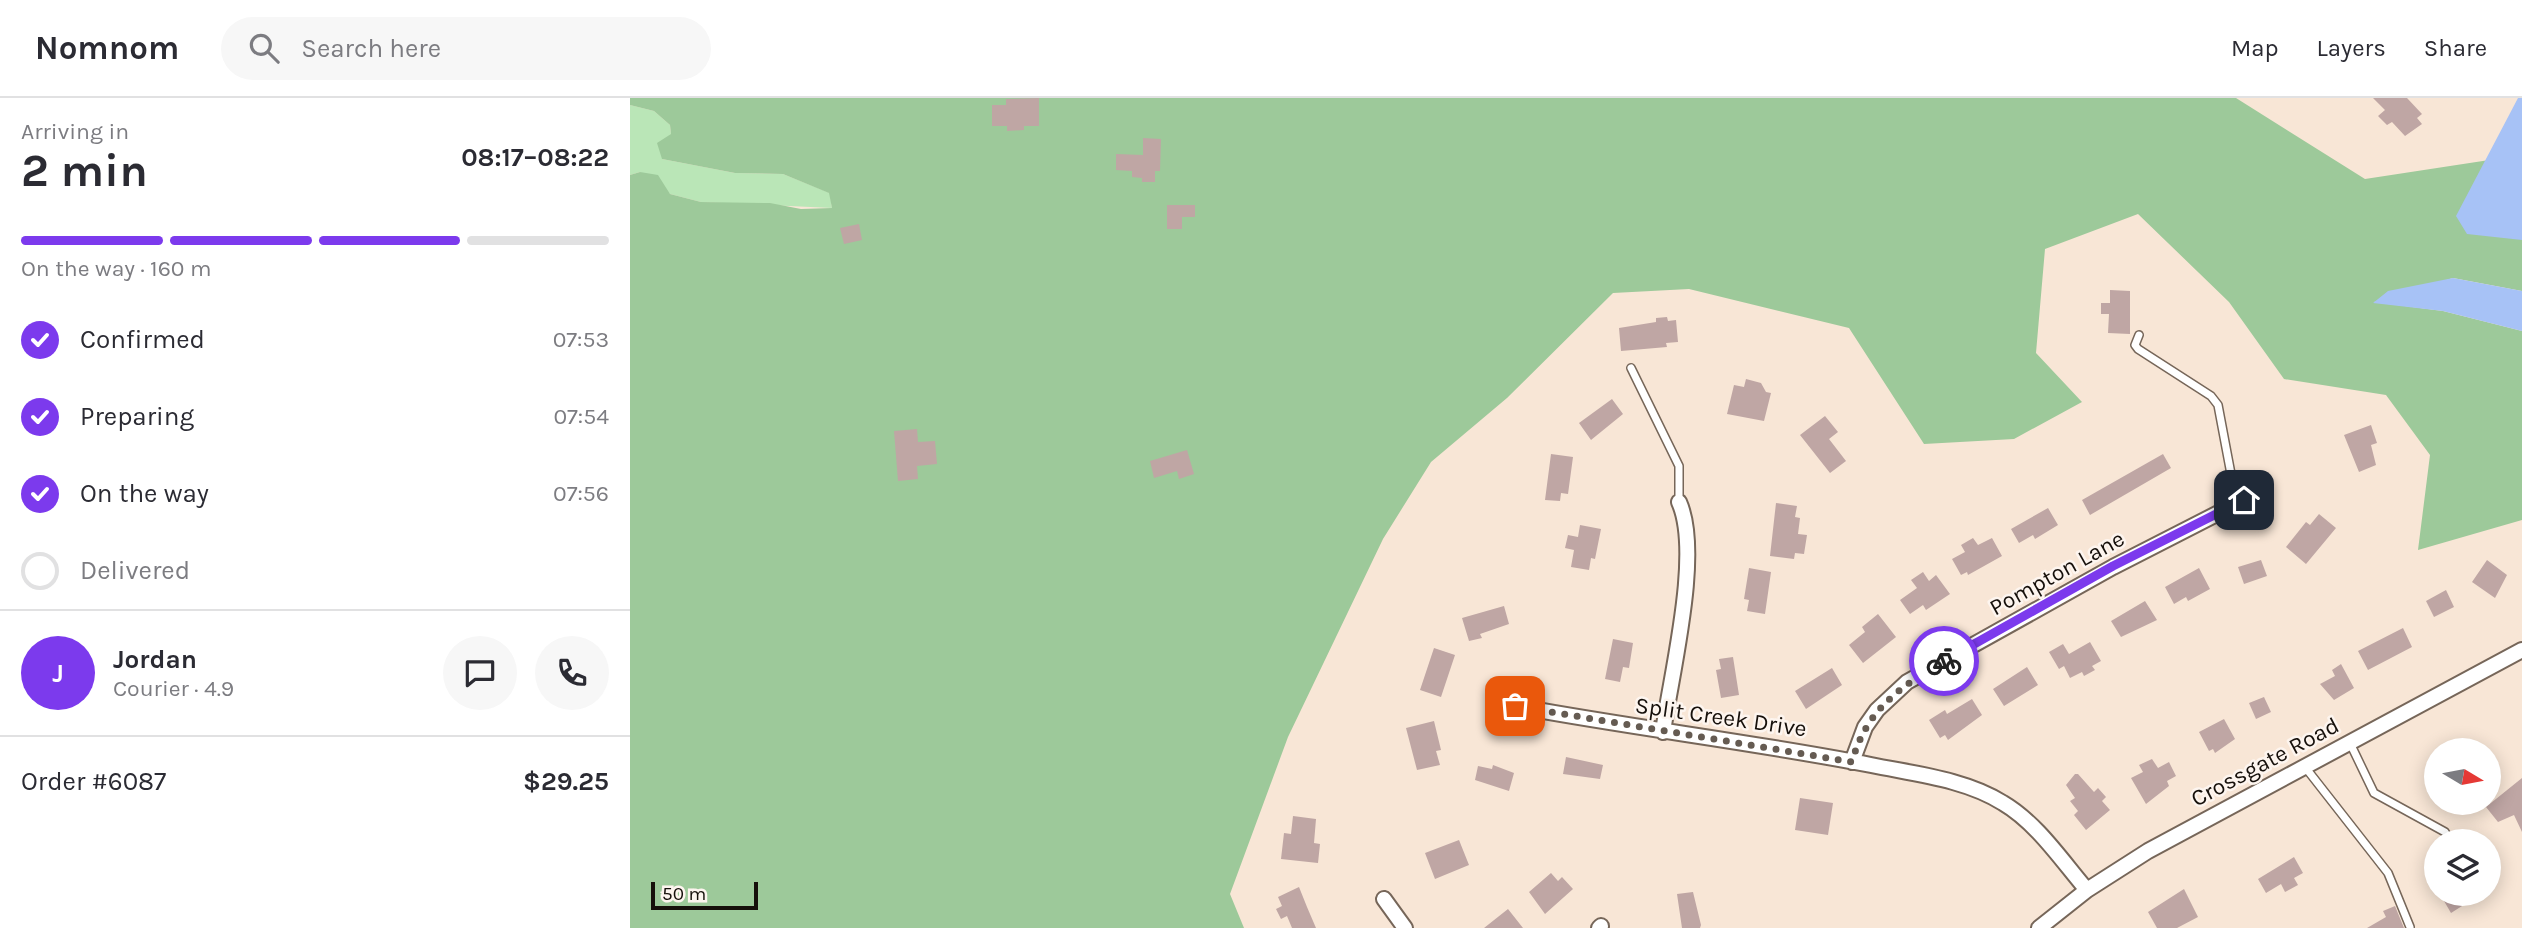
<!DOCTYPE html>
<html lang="en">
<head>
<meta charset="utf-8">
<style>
  :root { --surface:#fff; --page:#f7f7f7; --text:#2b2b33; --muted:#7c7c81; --line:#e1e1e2; --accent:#7c3aed }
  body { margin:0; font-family:Karla,sans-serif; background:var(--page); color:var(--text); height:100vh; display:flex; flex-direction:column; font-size:26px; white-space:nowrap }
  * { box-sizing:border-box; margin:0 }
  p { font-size:23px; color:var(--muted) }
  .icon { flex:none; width:38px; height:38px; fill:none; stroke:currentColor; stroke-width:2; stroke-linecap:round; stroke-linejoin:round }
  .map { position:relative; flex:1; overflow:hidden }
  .sheet { display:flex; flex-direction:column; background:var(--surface); width:630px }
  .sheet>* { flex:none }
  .needle { width:46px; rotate:100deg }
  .tools { position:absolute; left:1794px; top:640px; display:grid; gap:14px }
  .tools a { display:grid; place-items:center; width:77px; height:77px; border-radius:50%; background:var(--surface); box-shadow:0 4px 18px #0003; font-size:35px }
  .scale { position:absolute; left:21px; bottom:18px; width:107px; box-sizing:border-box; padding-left:7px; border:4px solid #16100b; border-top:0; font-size:19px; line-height:24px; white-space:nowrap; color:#16100b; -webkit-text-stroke:5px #fdf5ef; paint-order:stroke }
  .pin { position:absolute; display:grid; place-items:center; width:60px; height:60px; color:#fff; margin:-30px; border-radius:14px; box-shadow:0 4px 10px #0006 }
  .courier { position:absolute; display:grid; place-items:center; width:70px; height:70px; margin:-35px; border:5px solid #7c3aed; border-radius:50%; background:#fff; color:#222; box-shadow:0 2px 9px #0007 }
  .headline em { font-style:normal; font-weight:700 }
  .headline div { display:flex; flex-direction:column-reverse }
  .headline { display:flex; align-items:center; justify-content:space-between; height:119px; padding:0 21px }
  h1 { font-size:46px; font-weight:700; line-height:52px }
  .bar { display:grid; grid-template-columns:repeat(4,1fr); gap:10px 7px; align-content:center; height:84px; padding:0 21px }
  .bar i { height:9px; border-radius:5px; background:var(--line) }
  .bar .current { background:var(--accent) }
  .bar p { grid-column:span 4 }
  .line { display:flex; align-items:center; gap:18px; padding:0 21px; border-top:2px solid var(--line) }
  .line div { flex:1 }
  .round { display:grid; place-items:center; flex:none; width:74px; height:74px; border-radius:37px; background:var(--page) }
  ol { padding:0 21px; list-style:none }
  li { display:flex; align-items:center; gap:21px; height:77px }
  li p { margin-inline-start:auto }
  li .icon { padding:7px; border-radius:50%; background:var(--accent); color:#fff; stroke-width:4 }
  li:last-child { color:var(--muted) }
  li i { width:38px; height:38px; border:4px solid var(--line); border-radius:50% }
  header { display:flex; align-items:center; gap:42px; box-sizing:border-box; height:98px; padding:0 35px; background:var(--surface); border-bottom:2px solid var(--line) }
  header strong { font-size:33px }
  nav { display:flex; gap:38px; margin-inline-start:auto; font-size:24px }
  .search { width:490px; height:63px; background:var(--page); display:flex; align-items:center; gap:18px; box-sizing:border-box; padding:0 24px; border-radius:38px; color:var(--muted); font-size:26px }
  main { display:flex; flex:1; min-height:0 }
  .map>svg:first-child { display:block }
</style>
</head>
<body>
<header>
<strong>Nomnom</strong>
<div class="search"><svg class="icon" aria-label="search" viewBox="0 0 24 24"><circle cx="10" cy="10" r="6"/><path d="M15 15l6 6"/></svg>Search here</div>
<nav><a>Map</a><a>Layers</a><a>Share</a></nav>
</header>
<main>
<section class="sheet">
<div class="headline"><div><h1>2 min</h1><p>Arriving in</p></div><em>08:17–08:22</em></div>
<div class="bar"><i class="current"></i><i class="current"></i><i class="current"></i><i></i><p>On the way · 160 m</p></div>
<ol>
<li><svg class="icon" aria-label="check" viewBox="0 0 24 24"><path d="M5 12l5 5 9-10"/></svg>Confirmed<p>07:53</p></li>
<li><svg class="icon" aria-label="check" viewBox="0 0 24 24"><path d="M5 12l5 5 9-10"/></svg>Preparing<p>07:54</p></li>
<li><svg class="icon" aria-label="check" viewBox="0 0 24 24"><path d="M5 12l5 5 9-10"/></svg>On the way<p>07:56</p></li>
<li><i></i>Delivered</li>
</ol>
<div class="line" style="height:126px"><b class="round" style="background:var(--accent);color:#fff">J</b><div><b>Jordan</b><p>Courier · 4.9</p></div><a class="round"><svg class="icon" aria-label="chat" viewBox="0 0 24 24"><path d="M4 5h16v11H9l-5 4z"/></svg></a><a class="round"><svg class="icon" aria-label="phone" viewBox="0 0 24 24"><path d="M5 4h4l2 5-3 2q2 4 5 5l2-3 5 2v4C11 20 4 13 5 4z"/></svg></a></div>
<div class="line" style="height:91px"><div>Order #6087</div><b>$29.25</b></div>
</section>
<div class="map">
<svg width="1892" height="830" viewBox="0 0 1892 830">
  <rect width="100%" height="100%" fill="#f8e6d6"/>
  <path fill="#bae6b7" d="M0 7 24 13 40 27 41 36 32 61 105 75 153 76 200 95 202 110 71 104 40 96 10 74 0 77Z"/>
  <path fill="#9dc99a" d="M0 0H1606L1735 81 1892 57V193L1823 180 1744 204 1813 213 1892 233V422L1788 452 1800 357 1756 297 1654 281 1599 204 1508 116 1415 151 1406 255 1452 304 1384 341 1294 346 1219 230 1059 191 983 195 877 300 801 364 753 441 658 639 600 796 614 830H0V77L10 74 28 77 40 96 71 104 140 105 171 111 202 110 199 95 153 76 105 75 32 61 27 45 41 36 40 27 24 13 0 7Z"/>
  <path fill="#a7c2f6" d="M1888 0H1892V142L1837 136 1826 118Z
    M1823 180 1892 193V233L1813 213 1743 205 1758 193Z"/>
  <path fill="#bfa6a4" d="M409 0V28H394V32L377 33V28H362V7H376V1Z
    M1743 0H1777L1792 16 1787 20 1792 26 1775 38 1762 24 1757 27 1748 18 1755 12Z
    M513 40 531 41 530 73H525V84H512V80L502 79V73L486 72V56L513 57Z
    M537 107H565V119H552V131H537Z
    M229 126 232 142 214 146 210 130Z
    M1480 192 1500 193V236L1478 235 1479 216H1471V205H1480Z
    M1037 219 1038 223 1046 222 1048 244 1036 245 1037 249 991 253 989 230 1026 224V220Z
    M1116 281 1131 285 1136 294 1141 295 1134 323 1097 316 1104 287 1114 289Z
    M982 301 993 316 961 342 949 325Z
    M1195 318 1208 334 1199 341 1216 363 1200 375 1170 337Z
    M1741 327 1747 345 1741 347 1746 367 1729 374 1714 337Z
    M287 331 288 344 305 343 307 366 287 368 288 381 268 383 264 333Z
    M557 352 564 376 549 381 547 373 524 380 520 363Z
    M921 356 943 359 938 396 931 395 930 403 915 402Z
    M1533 356 1541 370 1460 417 1452 402Z
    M1146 405 1167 408 1165 419 1170 420 1168 436 1177 437 1174 456 1165 455 1164 461 1140 458Z
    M1418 410 1428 427 1405 441 1403 437 1389 445 1381 431Z
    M1689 416 1706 430 1676 466 1656 449 1676 424 1680 427Z
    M950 427 971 431 965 461 961 460 959 472 941 469 944 452 935 450 938 437 948 439Z
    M1343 440 1348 447 1362 440 1372 458 1338 477 1337 474 1331 477 1322 461 1335 454 1331 447Z
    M1631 462 1637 478 1614 486 1608 469Z
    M1857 462 1877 477 1865 500 1842 484Z
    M1119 470 1141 474 1135 516 1117 513 1119 502 1114 501Z
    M1569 470 1580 491 1558 503 1556 499 1544 506 1535 489Z
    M1293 474 1299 483 1306 477 1320 496 1296 512 1293 507 1280 516 1270 502 1287 490 1281 482Z
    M1816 492 1824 509 1804 519 1796 503Z
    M1515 503 1527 522 1491 539 1481 523Z
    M874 508 879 526 850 536 852 540 839 543 832 520Z
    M1248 516 1266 539 1233 565 1219 547 1235 534 1232 529Z
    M1773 530 1782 549 1738 572 1728 553Z
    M983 541 1003 545 999 570 993 569 990 584 975 581Z
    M1460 544 1471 563 1462 568 1465 572 1454 578 1452 574 1440 580 1434 568 1429 571 1419 554 1433 546 1439 556Z
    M804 550 825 557 811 599 790 592Z
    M1103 559 1109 597 1091 600 1086 572 1091 571 1089 561Z
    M1711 566 1724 590 1704 602 1690 586 1705 578 1702 572Z
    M1397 569 1408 587 1374 608 1363 591Z
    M1202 570 1212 587 1176 611 1165 593Z
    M1634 599 1641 614 1626 621 1619 605Z
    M1342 601 1352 617 1318 642 1315 637 1310 640 1299 622 1315 612 1317 616Z
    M1594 621 1605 641 1585 655 1583 651 1579 653 1569 634Z
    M804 623 811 652 806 653 810 667 787 672 776 630Z
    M936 659 973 667 970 681 933 676Z
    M1522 661 1528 670 1539 664 1546 678 1537 683 1539 688 1516 706 1501 680 1513 674 1509 667Z
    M863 667 884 675 879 693 845 682 848 668 862 671Z
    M1445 676H1448L1464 694 1468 690 1476 699 1472 703 1480 712 1456 732 1444 717 1448 713 1440 703 1445 700 1436 687Z
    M1892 680V734L1884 717 1868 724 1856 709Z
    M1170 700 1203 705 1198 737 1165 732Z
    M663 718 686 721 684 745 690 746 688 765 651 761 654 735 661 736Z
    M829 742 839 767 805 781 795 755Z
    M1664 759 1673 775 1664 780 1668 787 1655 794 1651 786 1636 795 1628 781Z
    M921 775 928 783 932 779 943 791 915 816 899 794Z
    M669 789 677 809 686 830H662L657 818 651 821 646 811 652 808 648 799Z
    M1554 791 1568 819 1547 830H1527L1518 814Z
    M1063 794 1071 827 1070 830H1052L1047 796Z
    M1810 796H1851L1821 815Z
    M1765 808 1774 830H1737L1756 819 1753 813Z
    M878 811 893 830H854Z"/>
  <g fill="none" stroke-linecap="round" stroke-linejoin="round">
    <defs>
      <path id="service" d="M1509 237 1505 247 1508 251 1581 298 1588 307 1601 376 1614 402
        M1001 270 1049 368V404
        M1720 645 1744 695 1815 734 1821 744
        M1675 669 1758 775 1780 829"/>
      <path id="minor" d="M885 608C1003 630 1123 644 1241 667 1284 676 1335 681 1373 705 1407 725 1432 763 1457 792
        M1033 634C1041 576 1072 455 1049 404
        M1222 664 1235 629 1247 612 1277 584 1483 469 1614 402
        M754 801 775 830
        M969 830 971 828
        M1409 830 1457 792 1518 753 1892 552"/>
    </defs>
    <use href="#service" stroke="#766659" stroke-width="10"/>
    <use href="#minor" stroke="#766659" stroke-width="18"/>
    <use href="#service" stroke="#fff" stroke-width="7"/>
    <use href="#minor" stroke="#fff" stroke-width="14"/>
  </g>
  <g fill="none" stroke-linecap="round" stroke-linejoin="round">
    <path stroke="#655b52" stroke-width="7" stroke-dasharray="0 12.6" d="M885 608 1222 664C1236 612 1270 589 1314 563"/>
    <path stroke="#7c3aed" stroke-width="9" d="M1314 563 1483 468 1614 402"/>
  </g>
  <g text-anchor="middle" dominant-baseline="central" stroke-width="5" stroke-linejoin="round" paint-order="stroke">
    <g font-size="23" fill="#16100b" stroke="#fdf5ef">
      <text transform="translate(1427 475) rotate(-29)">Pompton Lane</text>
      <text transform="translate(1091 619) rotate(8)">Split Creek Drive</text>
      <text transform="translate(1635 664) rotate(-28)">Crossgate Road</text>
    </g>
  </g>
</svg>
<div class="tools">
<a><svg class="needle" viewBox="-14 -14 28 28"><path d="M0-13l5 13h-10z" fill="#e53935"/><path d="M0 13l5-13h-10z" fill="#7c7c81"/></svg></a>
<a><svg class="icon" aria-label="layers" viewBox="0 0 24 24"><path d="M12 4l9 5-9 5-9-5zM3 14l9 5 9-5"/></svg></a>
</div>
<div class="scale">50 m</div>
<div class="pin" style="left:885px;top:608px;background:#ea580c"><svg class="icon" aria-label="bag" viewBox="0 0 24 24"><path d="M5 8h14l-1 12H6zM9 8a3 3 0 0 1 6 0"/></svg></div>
<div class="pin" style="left:1614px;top:402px;background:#1f2937"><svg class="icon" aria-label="home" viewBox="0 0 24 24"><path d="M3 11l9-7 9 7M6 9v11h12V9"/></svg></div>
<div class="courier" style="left:1314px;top:563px"><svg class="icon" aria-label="bike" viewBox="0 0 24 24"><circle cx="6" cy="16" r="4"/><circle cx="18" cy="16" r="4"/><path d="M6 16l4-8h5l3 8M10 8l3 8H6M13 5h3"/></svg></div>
</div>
</main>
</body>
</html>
